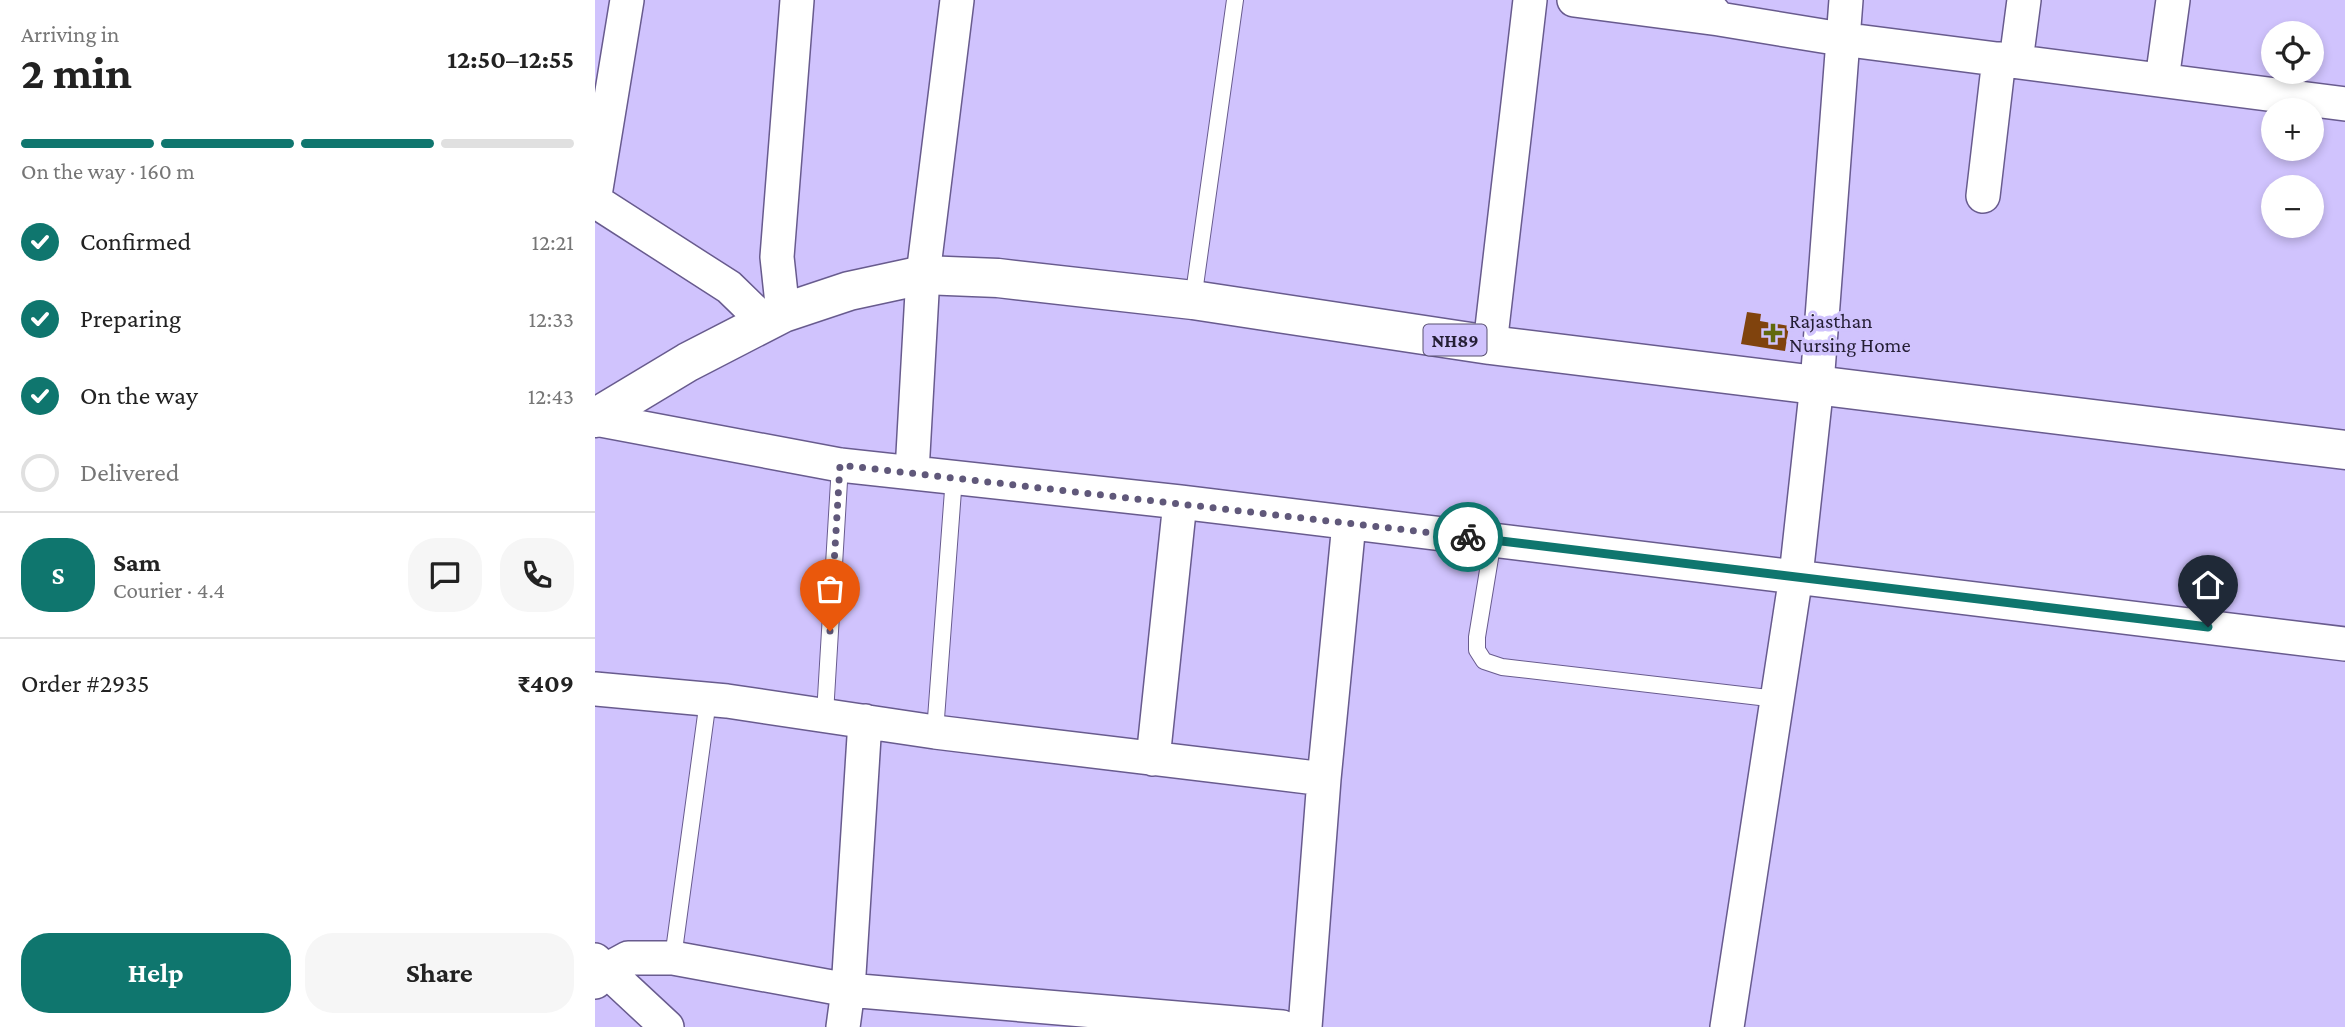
<!DOCTYPE html>
<html lang="en">
<head>
<meta charset="utf-8">
<style>
  :root { --surface:#fff; --page:#f6f6f6; --text:#222; --muted:#767676; --line:#e0e0e0; --accent:#0f766e }
  body { margin:0; font-family:"Crimson Pro",serif; background:var(--page); color:var(--text); height:100vh; display:flex; flex-direction:column; font-size:26px; white-space:nowrap }
  * { box-sizing:border-box; margin:0 }
  p { font-size:23px; color:var(--muted) }
  .icon { flex:none; width:38px; height:38px; fill:none; stroke:currentColor; stroke-width:2; stroke-linecap:round; stroke-linejoin:round }
  .map { position:relative; flex:1; overflow:hidden }
  .side { display:flex; flex-direction:column; background:var(--surface); width:595px }
  .side>* { flex:none }
  .fabs { position:absolute; left:1666px; top:21px; display:grid; gap:14px }
  .fabs a { display:grid; place-items:center; width:63px; height:63px; border-radius:50%; background:var(--surface); box-shadow:0 4px 10px #0003; font-size:35px }
  .pin { position:absolute; display:grid; place-items:center; width:60px; height:60px; color:#fff; margin:-72px -30px; border-radius:50% 50% 50% 0; rotate:-45deg; box-shadow:0 0 7px #0007 }
  .pin .icon { rotate:45deg }
  .courier { position:absolute; display:grid; place-items:center; width:70px; height:70px; margin:-35px; border:5px solid #0f766e; border-radius:50%; background:#fff; color:#222; box-shadow:0 2px 9px #0007 }
  .overview em { font-style:normal; font-weight:700 }
  .overview div { display:flex; flex-direction:column-reverse }
  .overview { display:flex; align-items:center; justify-content:space-between; height:119px; padding:0 21px }
  h1 { font-size:46px; font-weight:700; line-height:52px }
  .bar { display:grid; grid-template-columns:repeat(4,1fr); gap:10px 7px; align-content:center; height:84px; padding:0 21px }
  .bar i { height:9px; border-radius:5px; background:var(--line) }
  .bar .active { background:var(--accent) }
  .bar p { grid-column:span 4 }
  .line { display:flex; align-items:center; gap:18px; padding:0 21px; border-top:2px solid var(--line) }
  .line div { flex:1 }
  .round { display:grid; place-items:center; flex:none; width:74px; height:74px; border-radius:28px; background:var(--page) }
  ol { padding:0 21px; list-style:none }
  li { display:flex; align-items:center; gap:21px; height:77px }
  li p { margin-inline-start:auto }
  li .icon { padding:7px; border-radius:50%; background:var(--accent); color:#fff; stroke-width:4 }
  li:last-child { color:var(--muted) }
  li i { width:38px; height:38px; border:4px solid var(--line); border-radius:50% }
  .action { display:flex; gap:14px; margin-top:auto; padding:14px 21px }
  .action a { flex:1; height:80px; border-radius:28px; background:var(--accent); color:#fff; font-size:28px; font-weight:700; line-height:80px; text-align:center }
  .action a+a { background:var(--page); color:var(--text) }
  main { display:flex; flex:1; min-height:0 }
  .map>svg:first-child { display:block }
</style>
</head>
<body>
<main>
<section class="side">
<div class="overview"><div><h1>2 min</h1><p>Arriving in</p></div><em>12:50–12:55</em></div>
<div class="bar"><i class="active"></i><i class="active"></i><i class="active"></i><i></i><p>On the way · 160 m</p></div>
<ol>
<li><svg class="icon" aria-label="check" viewBox="0 0 24 24"><path d="M5 12l5 5 9-10"/></svg>Confirmed<p>12:21</p></li>
<li><svg class="icon" aria-label="check" viewBox="0 0 24 24"><path d="M5 12l5 5 9-10"/></svg>Preparing<p>12:33</p></li>
<li><svg class="icon" aria-label="check" viewBox="0 0 24 24"><path d="M5 12l5 5 9-10"/></svg>On the way<p>12:43</p></li>
<li><i></i>Delivered</li>
</ol>
<div class="line" style="height:126px"><b class="round" style="background:var(--accent);color:#fff">S</b><div><b>Sam</b><p>Courier · 4.4</p></div><a class="round"><svg class="icon" aria-label="chat" viewBox="0 0 24 24"><path d="M4 5h16v11H9l-5 4z"/></svg></a><a class="round"><svg class="icon" aria-label="phone" viewBox="0 0 24 24"><path d="M5 4h4l2 5-3 2q2 4 5 5l2-3 5 2v4C11 20 4 13 5 4z"/></svg></a></div>
<div class="line" style="height:91px"><div>Order #2935</div><b>₹409</b></div>
<div class="action"><a>Help</a><a>Share</a></div>
</section>
<div class="map">
<svg width="1750" height="1027" viewBox="0 0 1750 1027">
  <rect width="100%" height="100%" fill="#d0c3fd"/>
  <path fill="#80430d" d="M1152 312 1166 314 1165 321 1194 326 1190 351 1146 344Z"/>
  <g fill="none" stroke-linecap="round" stroke-linejoin="round">
    <defs>
      <path id="service" d="M598 300 640 0
        M898 540 882 637V650L889 661 907 667 1182 699
        M230 714 245 465
        M340 732 359 477
        M78 958 113 700"/>
      <path id="minor" d="M979 0 1124 19
        M1108 0 1124 19 1246 39 1750 104
        M1421 61 1429 0
        M1567 80 1578 0
        M0 195 32 0
        M1388 196 1404 59
        M0 201 134 287 170 322
        M188 313 182 257 202 0
        M895 345 935 0
        M0 419 245 465 585 502 1750 644
        M317 472 328 275 362 0
        M0 689 132 701 340 732 729 779
        M558 759 585 502
        M0 960 72 1027
        M0 982 11 970 33 958H78L253 990 687 1027
        M248 1027 253 990 270 721
        M710 1027 729 779 754 523
        M1132 1027 1201 576 1222 384 1251 0"/>
      <path id="primary" d="M0 418 93 362 188 313 254 291 328 275 403 278 598 300 895 345 1750 450"/>
    </defs>
    <use href="#service" stroke="#685b8e" stroke-width="18"/>
    <use href="#minor" stroke="#685b8e" stroke-width="36"/>
    <use href="#primary" stroke="#685b8e" stroke-width="41"/>
    <use href="#service" stroke="#fff" stroke-width="16"/>
    <use href="#minor" stroke="#fff" stroke-width="33"/>
    <use href="#primary" stroke="#fff" stroke-width="38"/>
  </g>
  <g fill="none" stroke-linecap="round" stroke-linejoin="round">
    <path stroke="#60587a" stroke-width="7" stroke-dasharray="0 12.6" d="M235 631 245 465 873 537"/>
    <path stroke="#0f766e" stroke-width="9" d="M873 537 1613 627"/>
  </g>
  <path fill="#61690d" stroke="#d0c3fd" stroke-width="2.5" d="M1174.5 322.5h7v7h7v7h-7v7h-7v-7h-7v-7h7z"/>
  <g text-anchor="middle" dominant-baseline="central" stroke-width="7" stroke-linejoin="round" paint-order="stroke">
    <rect fill="#d0c3fd" stroke="#585070" stroke-width="2" x="828.5" y="324.5" width="63" height="31" rx="5"/>
    <g font-size="19" font-weight="bold" fill="#241e34">
      <text x="860" y="340">NH89</text>
    </g>
    <g font-size="21" fill="#241e34" stroke="#d0c3fd" text-anchor="start">
      <text x="1194" y="321">Rajasthan<tspan x="1194" dy="24">Nursing Home</tspan></text>
    </g>
  </g>
</svg>
<div class="fabs">
<a><svg class="icon" aria-label="locate" viewBox="0 0 24 24"><circle cx="12" cy="12" r="6"/><path d="M12 2v4M12 18v4M2 12h4M18 12h4"/></svg></a>
<a>+</a>
<a>−</a>
</div>
<div class="pin" style="left:235px;top:631px;background:#ea580c"><svg class="icon" aria-label="bag" viewBox="0 0 24 24"><path d="M5 8h14l-1 12H6zM9 8a3 3 0 0 1 6 0"/></svg></div>
<div class="pin" style="left:1613px;top:627px;background:#1f2937"><svg class="icon" aria-label="home" viewBox="0 0 24 24"><path d="M3 11l9-7 9 7M6 9v11h12V9"/></svg></div>
<div class="courier" style="left:873px;top:537px"><svg class="icon" aria-label="bike" viewBox="0 0 24 24"><circle cx="6" cy="16" r="4"/><circle cx="18" cy="16" r="4"/><path d="M6 16l4-8h5l3 8M10 8l3 8H6M13 5h3"/></svg></div>
</div>
</main>
</body>
</html>
